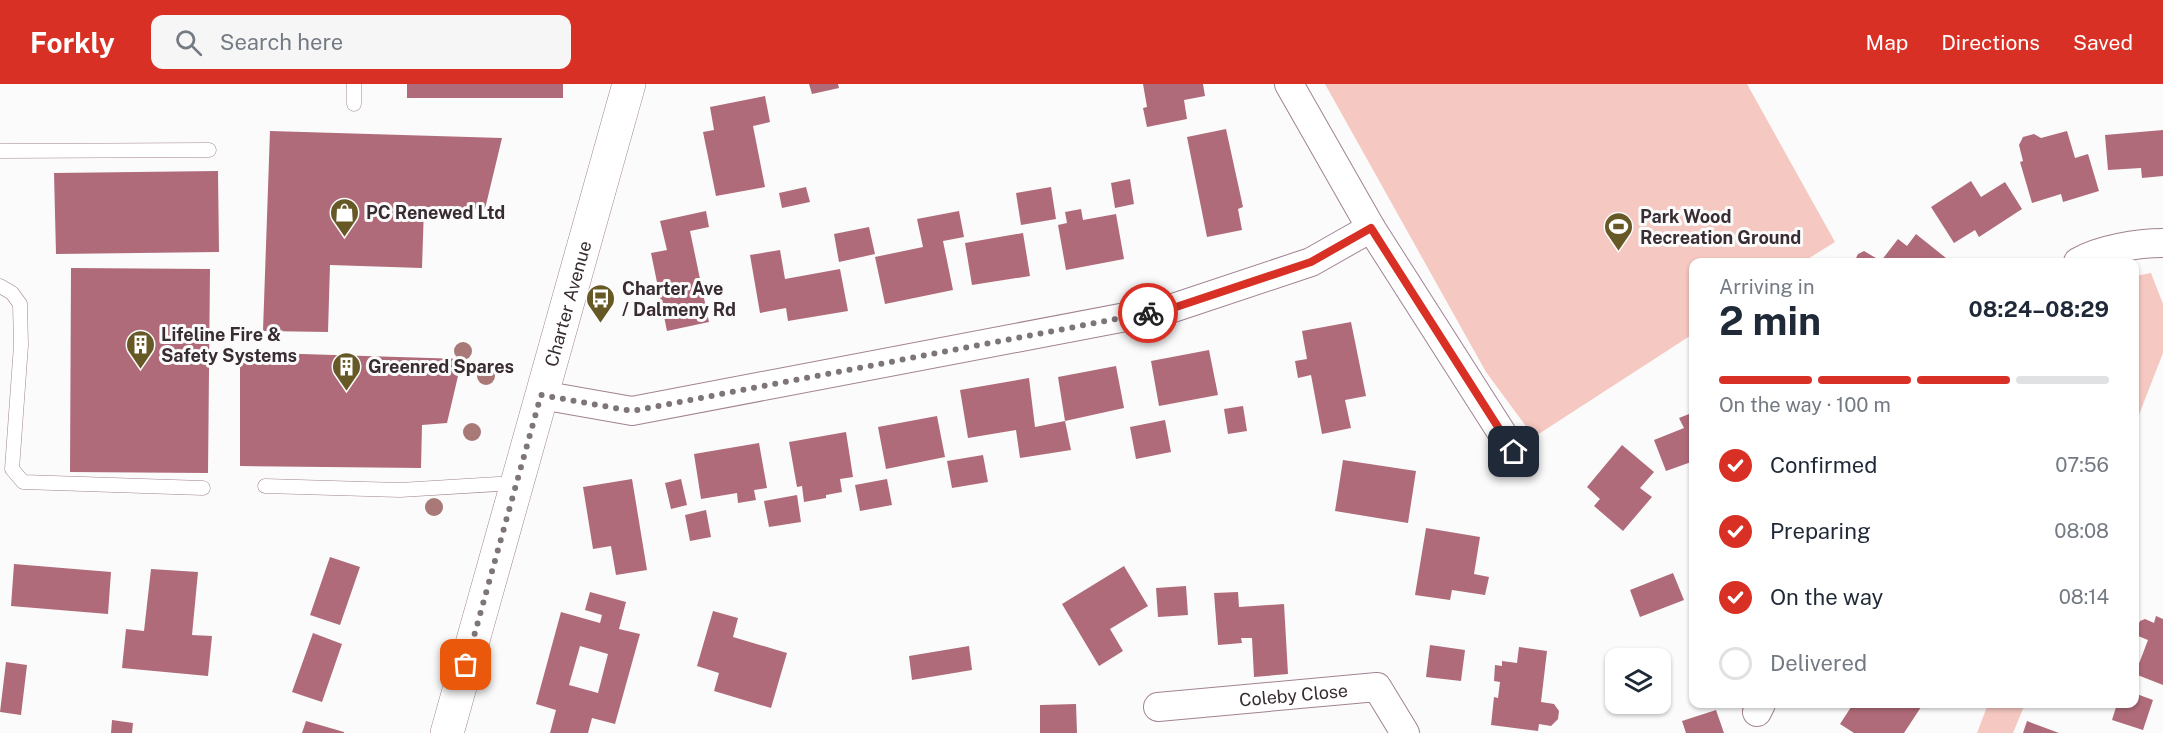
<!DOCTYPE html>
<html lang="en">
<head>
<meta charset="utf-8">
<style>
  :root { --surface:#fff; --page:#f6f6f7; --text:#1f2937; --muted:#747a83; --line:#e0e1e3; --accent:#d93025 }
  body { margin:0; font-family:"Public Sans",sans-serif; background:var(--page); color:var(--text); height:100vh; display:flex; flex-direction:column; font-size:22px; white-space:nowrap }
  * { box-sizing:border-box; margin:0 }
  p { font-size:20px; color:var(--muted) }
  .icon { flex:none; width:33px; height:33px; fill:none; stroke:currentColor; stroke-width:2; stroke-linecap:round; stroke-linejoin:round }
  .map { position:relative; flex:1; overflow:hidden }
  .side { position:absolute; left:1689px; top:174px; width:450px; height:450px; display:flex; flex-direction:column; background:var(--surface); border-radius:12px; box-shadow:0 2px 4px #0004 }
  .side>* { flex:none }
  .tools { position:absolute; left:1605px; top:564px; display:grid; gap:12px }
  .tools a { display:grid; place-items:center; width:66px; height:66px; border-radius:12px; background:var(--surface); box-shadow:0 2px 4px #0004; font-size:30px }
  .pin { position:absolute; display:grid; place-items:center; width:51px; height:51px; color:#fff; margin:-26px; border-radius:12px; box-shadow:0 3px 9px #0006 }
  .courier { position:absolute; display:grid; place-items:center; width:60px; height:60px; margin:-30px; border:4px solid #d93025; border-radius:50%; background:#fff; color:#222; box-shadow:0 2px 8px #0007 }
  .headline em { font-style:normal; font-weight:700 }
  .headline div { display:flex; flex-direction:column-reverse }
  .headline { display:flex; align-items:center; justify-content:space-between; height:102px; padding:0 30px }
  h1 { font-size:39px; font-weight:700; line-height:45px }
  .bar { display:grid; grid-template-columns:repeat(4,1fr); gap:9px 6px; align-content:center; height:72px; padding:0 30px }
  .bar i { height:8px; border-radius:4px; background:var(--line) }
  .bar .active { background:var(--accent) }
  .bar p { grid-column:span 4 }
  ol { padding:0 30px; list-style:none }
  li { display:flex; align-items:center; gap:18px; height:66px }
  li p { margin-inline-start:auto }
  li .icon { padding:6px; border-radius:50%; background:var(--accent); color:#fff; stroke-width:4 }
  li:last-child { color:var(--muted) }
  li i { width:33px; height:33px; border:3px solid var(--line); border-radius:50% }
  header { display:flex; align-items:center; gap:36px; box-sizing:border-box; height:84px; padding:0 30px; background:var(--accent); color:#fff }
  header strong { font-size:28px }
  nav { display:flex; gap:33px; margin-inline-start:auto; font-size:21px }
  .search { width:420px; height:54px; background:var(--page); display:flex; align-items:center; gap:15px; box-sizing:border-box; padding:0 21px; border-radius:12px; color:var(--muted); font-size:22px }
  .map>svg:first-child { display:block }
</style>
</head>
<body>
<header>
<strong>Forkly</strong>
<div class="search"><svg class="icon" aria-label="search" viewBox="0 0 24 24"><circle cx="10" cy="10" r="6"/><path d="M15 15l6 6"/></svg>Search here</div>
<nav><a>Map</a><a>Directions</a><a>Saved</a></nav>
</header>
<div class="map">
<svg width="2163" height="649" viewBox="0 0 2163 649">
  <rect width="100%" height="100%" fill="#fbfbfb"/>
  <path fill="#f5c8c1" d="M1325 0H1747L1835 158 1803 178H1694L1693 250 1534 353 1486 288Z
    M2151 189 2163 220V269L2135 341V192Z
    M1988 620H2025L2013 649H1977Z"/>
  <path fill="#af6b79" fill-rule="evenodd" d="M407 0H563V14H407Z
    M809 0H838L839 4 812 10Z
    M1143 0H1203L1205 12 1184 16 1187 35 1147 43 1143 24 1147 23Z
    M765 12 770 38 753 42 765 103 716 112 703 48 714 46 710 23Z
    M1226 45 1243 123 1238 125 1242 146 1207 153 1187 53Z
    M2163 46V92L2142 94 2141 84 2108 86 2105 51Z
    M270 47 502 54 485 125 424 123 422 184 330 181 328 248 263 247Z
    M2067 47 2075 74 2088 70 2099 107 2063 118 2061 110 2032 119 2020 78 2023 77 2019 61 2023 53 2034 50 2041 54Z
    M218 87 219 168 56 170 54 89Z
    M1130 95 1134 120 1115 124 1111 99Z
    M1971 97 1981 113 2005 98 2022 125 1979 153 1975 146 1954 159 1931 123Z
    M806 103 810 118 782 124 779 109Z
    M1051 103 1056 135 1021 141 1016 109Z
    M1081 125 1083 136 1116 130 1124 175 1066 186 1058 141 1067 139 1065 128Z
    M706 127 709 143 690 147 709 238 667 247 651 169 667 166 660 137Z
    M959 127 964 153 943 157 953 206 885 220 875 173 923 163 917 135Z
    M869 143 875 170 839 178 834 150Z
    M1023 149 1030 192 972 201 965 159Z
    M1916 150 1951 178H1854L1858 170 1864 167 1881 177 1898 155 1907 162Z
    M780 166 785 195 840 185 848 227 788 237 786 224 760 229 750 171Z
    M71 184 210 185 208 389 70 388Z
    M1351 238 1366 312 1345 316 1351 344 1322 350 1311 291 1298 294 1295 277 1307 275 1302 247Z
    M1209 266 1218 311 1159 322 1151 277Z
    M240 268 462 275 447 339 422 341 421 384 240 382Z
    M1116 282 1124 324 1065 337 1058 293Z
    M1029 294 1035 343 1065 337 1071 366 1020 374 1016 346 968 354 960 306Z
    M1243 322 1247 347 1228 350 1224 325Z
    M1694 328V377L1666 387 1654 356 1684 344 1679 334Z
    M937 332 945 373 886 385 878 343Z
    M1165 336 1171 368 1136 375 1130 343Z
    M846 348 853 393 840 395 842 408 826 411V414L804 418 802 402 797 403 789 358Z
    M759 359 767 404 754 406 756 416 738 419 737 409 701 415 694 370Z
    M1622 361 1654 388 1640 404 1652 413 1623 447 1594 422 1600 415 1587 403Z
    M983 371 988 398 952 404 947 377Z
    M1343 376 1416 387 1408 439 1335 427Z
    M632 395 647 486 616 491 611 462 593 465 583 403Z
    M681 395 687 421 671 425 665 399Z
    M887 395 892 421 860 427 855 401Z
    M797 411 801 438 769 443 764 417Z
    M706 426 711 453 690 457 685 431Z
    M1426 444 1480 453 1474 490 1489 493 1485 511 1452 506 1450 516 1415 511Z
    M330 473 360 483 340 541 310 531Z
    M14 480 111 488 108 530 11 522Z
    M1124 482 1148 522 1110 545 1123 567 1099 582 1062 520Z
    M151 485 198 488 192 551 212 552 208 592 122 584 126 545 144 547Z
    M1673 489 1684 516 1640 533 1630 506Z
    M1186 502 1188 531 1158 533 1156 504Z
    M590 508 626 518 619 545 640 550 615 640 592 634 588 649H550L556 626 536 620 561 528 600 539 602 531 585 526ZM580 562 608 570 598 609 569 601Z
    M1238 508 1239 523 1284 520 1288 590 1254 593 1252 554H1241L1242 559 1218 561 1214 509Z
    M713 527 738 534 733 553 787 569 771 624 714 607 719 589 697 582Z
    M2156 532 2163 535V601L2135 590 2148 556 2138 552 2136 546 2140 537 2145 535 2154 539Z
    M313 549 342 560 322 618 292 608Z
    M1430 561 1465 566 1461 597 1426 593Z
    M969 562 972 586 912 596 909 572Z
    M1519 563 1547 567 1541 618 1554 620 1559 627 1558 635 1551 642 1539 640 1538 647 1491 641 1494 613 1498 614 1500 598 1494 597 1495 581 1502 582V577L1517 579Z
    M6 578 27 581 21 631 0 628Z
    M2134 609 2153 616 2143 646 2112 636 2117 620H2134Z
    M1076 620 1077 649H1040V621Z
    M1853 620H1923L1904 649H1854L1840 640Z
    M1716 626 1724 649H1686L1682 637Z
    M112 636 133 639 132 649H111Z
    M306 637 344 648V649H302Z
    M2027 637 2059 649H2023Z"/>
  <g fill="none" stroke-linecap="round" stroke-linejoin="round">
    <defs>
      <path id="service" d="M354 0V20
        M0 67 209 66
        M0 202 12 209 20 220 21 261 12 385 23 398 203 404
        M265 402 400 406 516 399"/>
      <g id="minor">
        <path d="M1289 0 1371 144 1514 368"/>
        <path d="M2078 178C2100 165 2138 159 2163 159"/>
        <path d="M541 311 632 327 1173 224 1311 178 1371 144"/>
        <path id="s1" d="M1158 623 1377 603 1405 649"/>
        <path d="M1757 628 1761 620"/>
      </g>
      <g id="tertiary">
        <path id="s2" d="M447 649 629 0"/>
      </g>
    </defs>
    <use href="#service" stroke="#a18293" stroke-width="15"/>
    <use href="#minor" stroke="#a18293" stroke-width="30"/>
    <use href="#tertiary" stroke="#a18293" stroke-width="34"/>
    <use href="#service" stroke="#fff" stroke-width="14"/>
    <use href="#minor" stroke="#fff" stroke-width="28"/>
    <use href="#tertiary" stroke="#fff" stroke-width="33"/>
  </g>
  <g fill="#a87976">
    <circle cx="463" cy="267" r="9"/>
    <circle cx="486" cy="292" r="9"/>
    <circle cx="472" cy="348" r="9"/>
    <circle cx="434" cy="423" r="9"/>
  </g>
  <g fill="none" stroke-linecap="round" stroke-linejoin="round">
    <path stroke="#7d7579" stroke-width="6" stroke-dasharray="0 10.8" d="M466 581 541 311 632 327 1148 229"/>
    <path stroke="#d93025" stroke-width="8" d="M1148 229 1173 224 1311 178 1371 144 1514 368"/>
  </g>
  <defs>
    <symbol id="shop-pin" viewBox="-11 -11 22 30"><path d="M0 17L-7.5 6A9.5 9.5 0 1 1 7.5 6Z" fill="#665926" stroke="#fbfbfb"/><path d="M-5-2.5h2.3a2.7 3.5 0 0 1 5.4 0H5L5.5 6h-11ZM-1.5-2.5h3a1.5 2.3 0 0 0-3 0Z" fill="#fff"/></symbol>
    <symbol id="stadium-pin" viewBox="-11 -11 22 30"><path d="M0 17L-7.5 6A9.5 9.5 0 1 1 7.5 6Z" fill="#665926" stroke="#fbfbfb"/><path d="M0-5a6.5 5 0 1 0 0 10a6.5 5 0 1 0 0-10ZM-3.5-1.8h7v3.6h-7Z" fill="#fff"/></symbol>
    <symbol id="bus-pin" viewBox="-11 -11 22 30"><path d="M0 17L-7.5 6A9.5 9.5 0 1 1 7.5 6Z" fill="#665926" stroke="#fbfbfb"/><path d="M-5-6H5V4H4V6H2V4H-2V6H-4V4H-5ZM-3.5-4V0h7V-4ZM-3.5 1.2v1.5H-2V1.2ZM2 1.2v1.5H3.5V1.2Z" fill="#fff"/></symbol>
    <symbol id="building-pin" viewBox="-11 -11 22 30"><path d="M0 17L-7.5 6A9.5 9.5 0 1 1 7.5 6Z" fill="#665926" stroke="#fbfbfb"/><path d="M-4-6H4V6H1V3H-1V6H-4ZM-2.5-4.3h1.7v1.8h-1.7ZM.8-4.3h1.7v1.8H.8ZM-2.5-1h1.7V.8h-1.7ZM.8-1h1.7V.8H.8Z" fill="#fff"/></symbol>
  </defs>
  <g fill-rule="evenodd">
    <use href="#shop-pin" x="328" y="112" width="33" height="45"/>
    <use href="#stadium-pin" x="1602" y="126" width="33" height="45"/>
    <use href="#bus-pin" x="584" y="198" width="33" height="45"/>
    <use href="#building-pin" x="124" y="244" width="33" height="45"/>
    <use href="#building-pin" x="330" y="266" width="33" height="45"/>
  </g>
  <g text-anchor="middle" dominant-baseline="central" stroke-width="6" stroke-linejoin="round" paint-order="stroke">
    <g font-size="18" font-weight="bold" fill="#392d33" stroke="#fbfbfb" text-anchor="start">
      <text x="366" y="128">PC Renewed Ltd</text>
      <text x="1640" y="132">Park Wood<tspan x="1640" dy="21">Recreation Ground</tspan></text>
      <text x="622" y="204">Charter Ave<tspan x="622" dy="21">/ Dalmeny Rd</tspan></text>
      <text x="161" y="250">Lifeline Fire &amp;<tspan x="161" dy="21">Safety Systems</tspan></text>
      <text x="368" y="282">Greenred Spares</text>
    </g>
    <g font-size="18" fill="#392d33" stroke="#fbfbfb">
      <text stroke="none"><textPath href="#s2" startOffset="446">Charter Avenue</textPath></text>
      <text stroke="none"><textPath href="#s1" startOffset="136">Coleby Close</textPath></text>
    </g>
  </g>
</svg>
<div class="tools">
<a><svg class="icon" aria-label="layers" viewBox="0 0 24 24"><path d="M12 4l9 5-9 5-9-5zM3 14l9 5 9-5"/></svg></a>
</div>
<div class="pin" style="left:466px;top:581px;background:#ea580c"><svg class="icon" aria-label="bag" viewBox="0 0 24 24"><path d="M5 8h14l-1 12H6zM9 8a3 3 0 0 1 6 0"/></svg></div>
<div class="pin" style="left:1514px;top:368px;background:#1f2937"><svg class="icon" aria-label="home" viewBox="0 0 24 24"><path d="M3 11l9-7 9 7M6 9v11h12V9"/></svg></div>
<div class="courier" style="left:1148px;top:229px"><svg class="icon" aria-label="bike" viewBox="0 0 24 24"><circle cx="6" cy="16" r="4"/><circle cx="18" cy="16" r="4"/><path d="M6 16l4-8h5l3 8M10 8l3 8H6M13 5h3"/></svg></div>
<section class="side">
<div class="headline"><div><h1>2 min</h1><p>Arriving in</p></div><em>08:24–08:29</em></div>
<div class="bar"><i class="active"></i><i class="active"></i><i class="active"></i><i></i><p>On the way · 100 m</p></div>
<ol>
<li><svg class="icon" aria-label="check" viewBox="0 0 24 24"><path d="M5 12l5 5 9-10"/></svg>Confirmed<p>07:56</p></li>
<li><svg class="icon" aria-label="check" viewBox="0 0 24 24"><path d="M5 12l5 5 9-10"/></svg>Preparing<p>08:08</p></li>
<li><svg class="icon" aria-label="check" viewBox="0 0 24 24"><path d="M5 12l5 5 9-10"/></svg>On the way<p>08:14</p></li>
<li><i></i>Delivered</li>
</ol>
</section>
</div>
</body>
</html>
